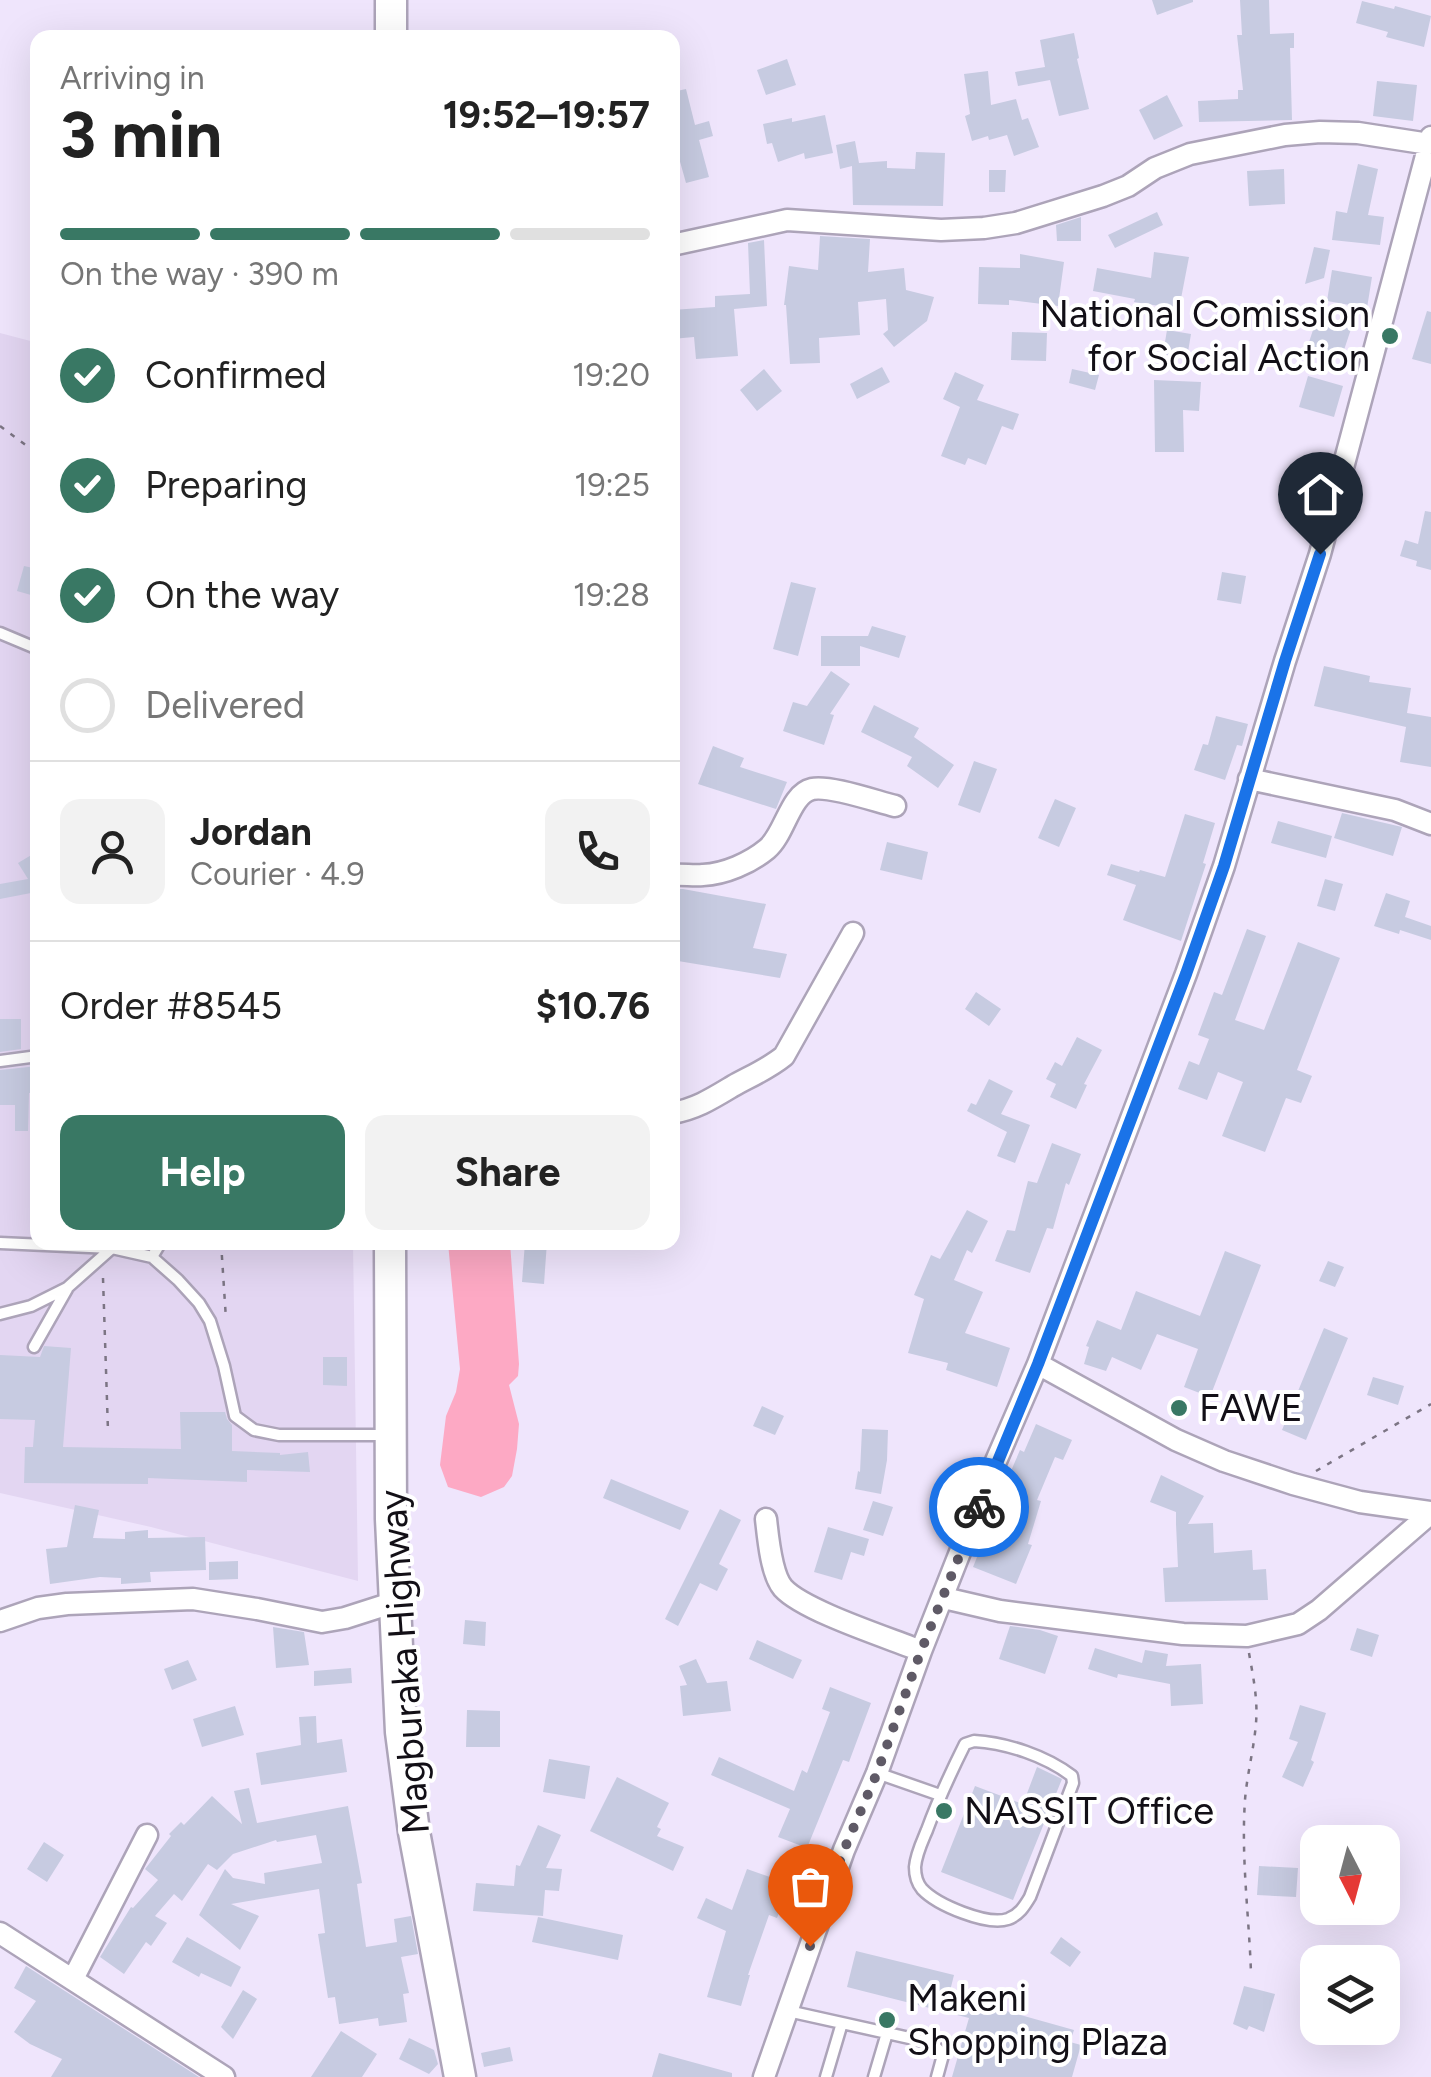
<!DOCTYPE html>
<html lang="en">
<head>
<meta charset="utf-8">
<style>
  :root { --surface:#fff; --page:#f2f2f2; --text:#222; --muted:#767676; --line:#e0e0e0; --accent:#397864 }
  body { margin:0; font-family:Figtree,sans-serif; background:var(--page); color:var(--text); height:100vh; display:flex; flex-direction:column; font-size:38px; white-space:nowrap }
  * { box-sizing:border-box; margin:0 }
  p { font-size:32px; color:var(--muted) }
  .icon { flex:none; width:55px; height:55px; fill:none; stroke:currentColor; stroke-width:2; stroke-linecap:round; stroke-linejoin:round }
  .map { position:relative; flex:1; overflow:hidden }
  .panel { position:absolute; left:30px; top:30px; width:650px; height:1220px; display:flex; flex-direction:column; background:var(--surface); border-radius:20px; box-shadow:0 10px 40px #0002 }
  .panel>* { flex:none }
  .needle { width:65px; rotate:174deg }
  .buttons { position:absolute; left:1300px; top:1825px; display:grid; gap:20px }
  .buttons a { display:grid; place-items:center; width:100px; height:100px; border-radius:20px; background:var(--surface); box-shadow:0 10px 40px #0002; font-size:50px }
  .pin { position:absolute; display:grid; place-items:center; width:85px; height:85px; color:#fff; margin:-102px -42px; border-radius:50% 50% 50% 0; rotate:-45deg; box-shadow:0 0 10px #0007 }
  .pin .icon { rotate:45deg }
  .courier { position:absolute; display:grid; place-items:center; width:100px; height:100px; margin:-50px; border:8px solid #1a73e8; border-radius:50%; background:#fff; color:#222; box-shadow:0 2px 12px #0007 }
  .overview em { font-style:normal; font-weight:700 }
  .overview div { display:flex; flex-direction:column-reverse }
  .overview { display:flex; align-items:center; justify-content:space-between; height:170px; padding:0 30px }
  h1 { font-size:65px; font-weight:700; line-height:75px }
  .bar { display:grid; grid-template-columns:repeat(4,1fr); gap:15px 10px; align-content:center; height:120px; padding:0 30px }
  .bar i { height:12px; border-radius:8px; background:var(--line) }
  .bar .selected { background:var(--accent) }
  .bar p { grid-column:span 4 }
  .line { display:flex; align-items:center; gap:25px; padding:0 30px; border-top:2px solid var(--line) }
  .line div { flex:1 }
  .round { display:grid; place-items:center; flex:none; width:105px; height:105px; border-radius:20px; background:var(--page) }
  ol { padding:0 30px; list-style:none }
  li { display:flex; align-items:center; gap:30px; height:110px }
  li p { margin-inline-start:auto }
  li .icon { padding:10px; border-radius:50%; background:var(--accent); color:#fff; stroke-width:4 }
  li:last-child { color:var(--muted) }
  li i { width:55px; height:55px; border:5px solid var(--line); border-radius:50% }
  .action { display:flex; gap:20px; margin-top:auto; padding:20px 30px }
  .action a { flex:1; height:115px; border-radius:20px; background:var(--accent); color:#fff; font-size:40px; font-weight:700; line-height:115px; text-align:center }
  .action a+a { background:var(--page); color:var(--text) }
  .map>svg:first-child { display:block }
</style>
</head>
<body>
<div class="map">
<svg width="1431" height="2077" viewBox="0 0 1431 2077">
  <rect width="100%" height="100%" fill="#efe5fc"/>
  <path fill="#e3d6f2" d="M0 333 38 343V1242L353 1243 358 1581 151 1527 0 1493Z"/>
  <path fill="#fda9c4" d="M448 1243H510L519 1364 518 1376 509 1385 519 1424 517 1449 512 1476 504 1487 481 1497 448 1487 440 1465 446 1416 456 1392 460 1369Z"/>
  <path fill="#c7cbe1" d="M1152 0H1193V2L1157 15Z
    M1240 0H1269L1270 34 1294 33V48H1290L1292 120 1199 122 1198 101 1238 99V90H1243L1237 35H1242Z
    M1362 1 1394 9 1395 6 1431 16 1424 47 1386 37 1388 32 1356 23Z
    M1074 33 1079 58 1077 59 1089 109 1059 116 1050 80 1018 86 1015 72 1045 67 1040 40Z
    M787 59 796 85 766 95 757 70Z
    M988 71 991 105 1016 99 1022 120 1028 118 1039 147 1014 156 1007 135 989 140 988 136 972 141 965 116 970 114 964 74Z
    M1377 81 1417 85 1413 121 1373 116Z
    M686 89 695 125 709 121 713 136 699 140 709 177 686 183 672 133V92Z
    M1167 95 1183 126 1154 140 1139 110Z
    M825 115 833 153 805 159 804 153 778 162 772 143 767 144 763 124 792 118V122Z
    M855 141 859 163 887 161V168L915 169 916 152 945 153 943 206 853 205 852 166 840 169 836 145Z
    M1358 164 1378 169 1368 215 1384 217 1380 245 1332 240 1336 211 1347 213Z
    M1284 169 1285 204 1249 206 1247 171Z
    M989 170H1006L1005 192H989Z
    M1157 212 1163 225 1115 248 1108 235Z
    M1081 217V241H1057L1056 225Z
    M820 236 870 239 868 272 904 268 906 290 934 297 927 321 894 347 883 334 888 330 886 299 858 302 860 335 819 338 820 363 790 364 786 305H784L789 266 818 270Z
    M764 240 767 306 734 309 738 356 696 359 694 337 672 339V310L715 307V296L750 294 748 243Z
    M1314 247 1330 250 1324 278 1305 284Z
    M1154 252 1189 257 1179 309 1134 302 1135 299 1093 291 1097 268 1151 278Z
    M1020 254 1064 262 1058 306 1009 300V305L978 304 979 267 1020 268Z
    M1332 270 1372 277 1367 308 1327 301Z
    M1427 311 1431 312V364L1412 359Z
    M1317 318 1351 329 1342 356 1308 345Z
    M1167 330 1191 334 1187 358 1163 354Z
    M1012 332 1047 333 1046 361 1011 360Z
    M882 367 890 382 857 399 850 384Z
    M764 369 782 391 757 411 740 390Z
    M1072 369 1099 375 1095 390 1069 383Z
    M955 372 984 385 977 400 1019 414 1013 430 1002 426 986 465 968 458 965 465 941 456 960 407 943 399Z
    M1308 376 1343 386 1334 417 1299 407Z
    M1154 380 1201 382 1199 411 1183 410 1184 452H1155Z
    M1425 511 1431 512V570L1416 566 1417 561 1400 556 1405 540 1418 544Z
    M24 566 38 569V597L17 591Z
    M1222 572 1246 576 1241 604 1217 600Z
    M791 582 816 588 798 656 773 649Z
    M872 626 906 636 899 658 860 646V666H821V636H868Z
    M1324 666 1370 676 1369 682 1411 688 1407 713 1431 717V767L1400 762 1406 727 1314 706Z
    M831 671 850 684 830 714 834 715 824 745 783 731 793 702 807 706Z
    M874 705 919 728 914 737 954 765 938 788 907 766 912 757 861 732Z
    M1216 716 1248 724 1242 746 1237 745 1225 780 1194 770 1203 744 1208 745Z
    M713 746 744 758 740 767 787 782 776 809 698 784Z
    M974 761 997 769 980 813 958 805Z
    M1055 799 1076 808 1059 847 1038 838Z
    M1342 813 1402 827 1393 856 1334 838Z
    M1185 814 1215 823 1203 863 1206 864 1181 941 1123 920 1136 885 1107 875 1111 864 1139 872 1140 870 1165 877Z
    M1278 821 1332 836 1326 858 1271 843Z
    M887 842 928 852 922 880 880 870Z
    M38 851V895L36 892 0 899V884L28 879 18 863Z
    M1325 879 1343 884 1335 911 1317 906Z
    M672 889H683L766 904 753 948 787 954 780 978 672 960Z
    M1386 893 1410 901 1405 917 1431 926V940L1400 930 1399 934 1374 926Z
    M1247 929 1266 936 1235 1020 1264 1030 1298 942 1340 958 1297 1070 1312 1076 1301 1103 1286 1098 1265 1152 1222 1136 1243 1082 1218 1072 1207 1100 1178 1089 1189 1061 1199 1065 1209 1039 1198 1035 1214 992 1222 995Z
    M976 992 1001 1009 989 1026 965 1009Z
    M0 1019H21V1049L0 1052Z
    M1077 1037 1102 1050 1084 1084 1087 1085 1076 1109 1050 1097 1056 1084 1046 1079 1055 1062 1062 1066Z
    M38 1066V1093H29L28 1131H15V1105H0V1070Z
    M989 1079 1013 1091 1001 1114 1030 1125 1015 1163 997 1156 1007 1132 967 1111 971 1103 976 1105Z
    M1052 1143 1081 1154 1069 1185 1066 1183 1053 1229 1047 1228 1030 1273 995 1261 1007 1230 1015 1231 1028 1181 1037 1183Z
    M967 1210 988 1221 972 1253 967 1250 954 1280 983 1292 965 1333 1010 1348 997 1387 946 1370 948 1363 908 1353 924 1299 914 1295 931 1255 940 1259Z
    M525 1242H547L544 1284 522 1282Z
    M1225 1251 1261 1265 1210 1397 1184 1387 1198 1349 1157 1334 1141 1370 1112 1357 1106 1371 1084 1364 1089 1347 1086 1346 1097 1320 1121 1330 1136 1291 1200 1316Z
    M1328 1261 1344 1267 1335 1287 1319 1281Z
    M1324 1328 1348 1338 1306 1440 1282 1430Z
    M44 1346 71 1348 63 1447 181 1449 180 1412H225L227 1419 232 1425V1451L280 1453V1455L308 1452 310 1472 247 1470V1482L148 1478V1484L24 1483 25 1447H33L35 1420 0 1419V1355L40 1357Z
    M323 1357H347V1386L323 1385Z
    M1373 1377 1404 1386 1398 1405 1367 1395Z
    M762 1406 784 1416 775 1435 753 1426Z
    M1036 1424 1072 1440 1063 1460 1055 1457 1037 1500 1041 1501 1028 1544 1032 1545 1016 1584 973 1567 989 1528 996 1531 1013 1480 1008 1478 1020 1450 1024 1452Z
    M862 1429 888 1430 887 1460 881 1494 855 1489 858 1471 860 1472Z
    M1161 1475 1204 1496 1188 1524 1213 1523 1214 1553 1252 1550 1253 1570 1266 1569 1268 1600 1165 1602 1163 1568 1178 1567 1176 1524V1512L1150 1502Z
    M611 1479 689 1511 680 1530 603 1498Z
    M873 1501 893 1507 883 1536 863 1530Z
    M75 1505 99 1510 93 1538 125 1539V1532L148 1530V1538L205 1537 206 1570 150 1572 151 1582 121 1584V1578L100 1577 50 1584 46 1549 67 1547Z
    M720 1509 741 1520 719 1564 728 1569 717 1591 700 1583 678 1626 665 1619Z
    M828 1527 869 1539 864 1556 851 1552 842 1580 814 1572Z
    M238 1561V1579L209 1580V1562Z
    M465 1620 486 1622 485 1646 463 1644Z
    M1010 1626 1040 1630 1058 1636 1045 1674 999 1659Z
    M273 1627 304 1632 309 1665 276 1668Z
    M1357 1628 1379 1635 1372 1657 1350 1650Z
    M757 1640 802 1660 793 1679 749 1659Z
    M1095 1648 1142 1663 1145 1650 1168 1654 1166 1666 1201 1664 1203 1704 1171 1706 1170 1684 1118 1674 1117 1678 1088 1669Z
    M696 1659 707 1683 727 1681 731 1711 683 1716 680 1686 687 1685 679 1666Z
    M188 1660 197 1680 172 1690 164 1669Z
    M351 1668 352 1683 314 1686V1671Z
    M830 1687 871 1703 849 1762 843 1760 807 1848 778 1837 790 1809 711 1775 719 1757 794 1791 802 1770 807 1773 830 1712 822 1709Z
    M1300 1705 1326 1713 1311 1760 1314 1762 1303 1787 1282 1777 1298 1742 1289 1739Z
    M235 1706 244 1735 202 1747 193 1719Z
    M467 1710 500 1711V1747H466Z
    M316 1716 317 1743 342 1739 347 1772 261 1785 256 1753 301 1745 299 1717Z
    M549 1759 590 1766 585 1799 543 1792Z
    M1037 1767 1062 1779 1013 1900 941 1872 975 1786 1023 1804Z
    M617 1777 669 1803 657 1827 661 1829 657 1836 684 1847 673 1871 590 1831Z
    M249 1788 257 1823 348 1806 362 1883 357 1884 366 1947 397 1942 394 1919 411 1916 418 1954 401 1957 409 1993 403 1994 407 2022 379 2026 378 2018 339 2024 335 1997 328 1998 318 1934 325 1933 319 1889 231 1904 259 1916 240 1950 199 1915 225 1869 233 1878 265 1884 264 1873 322 1863 316 1835 277 1842 276 1840 233 1854 217 1870 208 1864 182 1901 174 1894 155 1916 167 1923 151 1946 146 1942 124 1974 100 1957 131 1907 133 1908 158 1880 145 1869 171 1836 169 1834 181 1822 184 1825 212 1796 242 1824 234 1791Z
    M538 1825 561 1835 546 1868 562 1869 559 1891 545 1890 543 1916 473 1911 476 1883 514 1886 516 1865 520 1866Z
    M44 1842 64 1855 47 1882 27 1869Z
    M1259 1866 1298 1868 1296 1897 1257 1895Z
    M747 1869 790 1884 777 1918 769 1915 748 1975H750L741 2006 707 1997 726 1931 697 1918 706 1898 732 1910Z
    M538 1917 623 1935 618 1960 532 1942Z
    M187 1937 241 1967 231 1987 201 1973 199 1977 172 1962Z
    M1061 1937 1081 1952 1070 1967 1050 1953Z
    M856 1951 954 1975 949 1995 1074 2030 1070 2042 1081 2045 1072 2077H952L969 2018 847 1987Z
    M26 1966 199 2077H51L62 2059 30 2044 14 2032 36 2001 14 1988Z
    M1244 1986 1275 1994 1264 2032 1249 2026 1247 2030 1233 2024Z
    M243 1990 257 1999 233 2039 221 2027Z
    M341 2031 377 2054 362 2077H311Z
    M409 2038 434 2050 438 2064 429 2074 399 2059Z
    M510 2047 513 2061 484 2067 481 2053Z
    M659 2053 732 2073V2077H652Z"/>
  <g fill="none" stroke-linecap="round" stroke-linejoin="round">
    <defs>
      <path id="service" d="M0 633 38 649
        M0 1061 38 1056
        M0 1243 112 1248 152 1257 178 1280 199 1303 210 1321 224 1366 235 1416 254 1430 279 1435H389
        M152 1257 161 1242
        M0 1314 31 1306 67 1288 112 1248
        M34 1347 67 1289
        M974 1741C1007 1743 1046 1756 1072 1776L1073 1783 1030 1897C1024 1907 1019 1915 1008 1919 987 1926 937 1905 922 1889 917 1883 915 1875 915 1867 916 1854 922 1842 927 1830 938 1800 951 1772 965 1744Z
        M877 1773 940 1795
        M788 2011 932 2043 943 2055 937 2077
        M826 2077 842 2023
        M874 2077 887 2033"/>
      <path id="minor" d="M672 245 787 220 941 230 984 228 1016 223 1103 196 1128 186 1155 168 1190 154 1285 135 1320 132 1358 133 1429 144
        M1249 779 1395 810 1431 824
        M672 875C683 874 693 876 703 875 725 874 750 863 767 849 785 834 790 794 812 789 829 785 875 801 895 806
        M672 1113C696 1109 713 1098 733 1086 751 1076 768 1069 784 1056L853 933
        M1038 1364 1176 1440 1224 1461 1293 1484 1360 1502 1431 1512
        M766 1519C768 1537 771 1574 783 1588 804 1611 889 1638 921 1651
        M944 1598 1000 1611 1183 1634 1247 1636 1298 1624 1319 1610 1431 1513
        M0 1621 38 1608 67 1604 193 1599 257 1609 322 1622 345 1618 395 1602
        M0 1933 224 2077
        M73 1979 147 1835
        M764 2077 844 1850 877 1773 921 1651 996 1461 1038 1364 1186 974 1224 866 1285 661 1320 554 1431 137"/>
      <path id="primary" d="M391 38V0
        M390 1242 391 1519 401 1732 414 1832 460 2077"/>
    </defs>
    <use href="#service" stroke="#ada4b9" stroke-width="15"/>
    <use href="#minor" stroke="#ada4b9" stroke-width="25"/>
    <use href="#primary" stroke="#ada4b9" stroke-width="35"/>
    <path stroke="#7c7584" stroke-width="2.5" stroke-dasharray="5 8" stroke-linecap="butt" d="M0 426 38 454
      M221 1242 226 1319
      M103 1278 108 1431
      M1316 1471 1431 1404
      M1249 1653C1253 1676 1258 1699 1256 1723 1254 1749 1247 1774 1245 1800 1241 1858 1249 1915 1251 1973"/>
    <use href="#service" stroke="#fff" stroke-width="10"/>
    <use href="#minor" stroke="#fff" stroke-width="20"/>
    <use href="#primary" stroke="#fff" stroke-width="30"/>
  </g>
  <g fill="none" stroke-linecap="round" stroke-linejoin="round">
    <path stroke="#5f5a66" stroke-width="10" stroke-dasharray="0 18" d="M810 1946 844 1850 877 1773 921 1651 979 1507"/>
    <path stroke="#1a73e8" stroke-width="12" d="M979 1507 1038 1364 1186 974 1224 866 1285 661 1320 554"/>
  </g>
  <g fill="#397864" stroke="#fff" stroke-width="4">
    <circle cx="1390" cy="336" r="10"/>
    <circle cx="1179" cy="1408" r="10"/>
    <circle cx="944" cy="1811" r="10"/>
    <circle cx="887" cy="2020" r="10"/>
  </g>
  <g text-anchor="middle" dominant-baseline="central" stroke-width="8" stroke-linejoin="round" paint-order="stroke">
    <g font-size="38" fill="#120f16" stroke="#fff" text-anchor="start">
      <text x="1370" y="314" text-anchor="end">National Comission<tspan x="1370" dy="44">for Social Action</tspan></text>
      <text x="1199" y="1408">FAWE</text>
      <text x="964" y="1811">NASSIT Office</text>
      <text x="907" y="1998">Makeni<tspan x="907" dy="44">Shopping Plaza</tspan></text>
    </g>
    <g font-size="38" fill="#120f16" stroke="#fff">
      <text transform="translate(404 1662) rotate(-94)">Magburaka Highway</text>
    </g>
  </g>
</svg>
<div class="buttons">
<a><svg class="needle" viewBox="-14 -14 28 28"><path d="M0-13l5 13h-10z" fill="#e53935"/><path d="M0 13l5-13h-10z" fill="#767676"/></svg></a>
<a><svg class="icon" aria-label="layers" viewBox="0 0 24 24"><path d="M12 4l9 5-9 5-9-5zM3 14l9 5 9-5"/></svg></a>
</div>
<div class="pin" style="left:810px;top:1946px;background:#ea580c"><svg class="icon" aria-label="bag" viewBox="0 0 24 24"><path d="M5 8h14l-1 12H6zM9 8a3 3 0 0 1 6 0"/></svg></div>
<div class="pin" style="left:1320px;top:554px;background:#1f2937"><svg class="icon" aria-label="home" viewBox="0 0 24 24"><path d="M3 11l9-7 9 7M6 9v11h12V9"/></svg></div>
<div class="courier" style="left:979px;top:1507px"><svg class="icon" aria-label="bike" viewBox="0 0 24 24"><circle cx="6" cy="16" r="4"/><circle cx="18" cy="16" r="4"/><path d="M6 16l4-8h5l3 8M10 8l3 8H6M13 5h3"/></svg></div>
<section class="panel">
<div class="overview"><div><h1>3 min</h1><p>Arriving in</p></div><em>19:52–19:57</em></div>
<div class="bar"><i class="selected"></i><i class="selected"></i><i class="selected"></i><i></i><p>On the way · 390 m</p></div>
<ol>
<li><svg class="icon" aria-label="check" viewBox="0 0 24 24"><path d="M5 12l5 5 9-10"/></svg>Confirmed<p>19:20</p></li>
<li><svg class="icon" aria-label="check" viewBox="0 0 24 24"><path d="M5 12l5 5 9-10"/></svg>Preparing<p>19:25</p></li>
<li><svg class="icon" aria-label="check" viewBox="0 0 24 24"><path d="M5 12l5 5 9-10"/></svg>On the way<p>19:28</p></li>
<li><i></i>Delivered</li>
</ol>
<div class="line" style="height:180px"><a class="round"><svg class="icon" aria-label="person" viewBox="0 0 24 24"><circle cx="12" cy="8" r="4"/><path d="M4 21q1-7 8-7t8 7"/></svg></a><div><b>Jordan</b><p>Courier · 4.9</p></div><a class="round"><svg class="icon" aria-label="phone" viewBox="0 0 24 24"><path d="M5 4h4l2 5-3 2q2 4 5 5l2-3 5 2v4C11 20 4 13 5 4z"/></svg></a></div>
<div class="line" style="height:130px"><div>Order #8545</div><b>$10.76</b></div>
<div class="action"><a>Help</a><a>Share</a></div>
</section>
</div>
</body>
</html>
